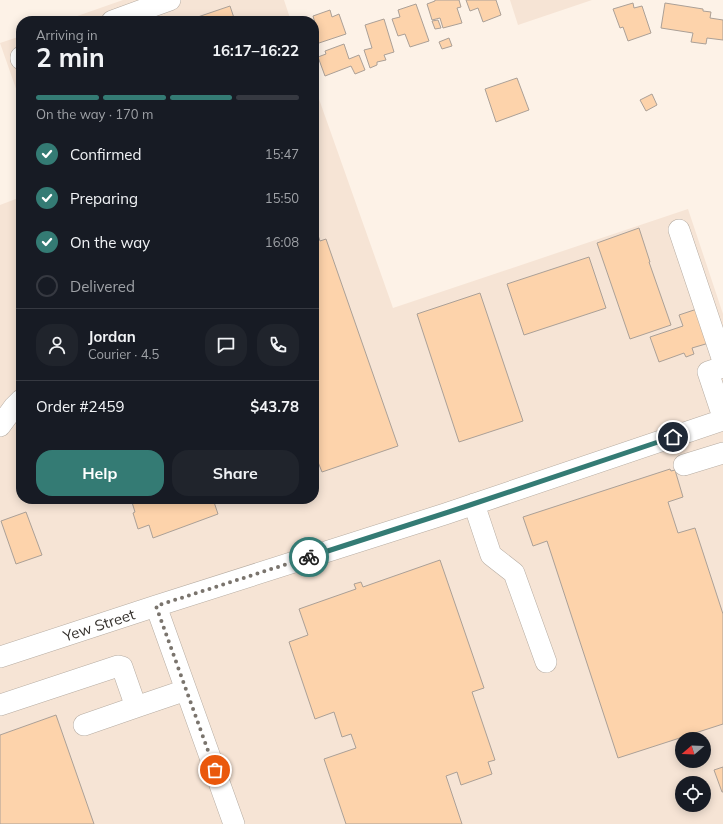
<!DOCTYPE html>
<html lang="en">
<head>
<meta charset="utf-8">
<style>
  :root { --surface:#171b24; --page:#20242c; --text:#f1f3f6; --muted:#9ea1a6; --line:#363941; --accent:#347b74 }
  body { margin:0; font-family:Mulish,sans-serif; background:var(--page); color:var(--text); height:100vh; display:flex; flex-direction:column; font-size:15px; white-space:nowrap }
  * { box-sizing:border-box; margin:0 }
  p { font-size:13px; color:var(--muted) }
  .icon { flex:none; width:22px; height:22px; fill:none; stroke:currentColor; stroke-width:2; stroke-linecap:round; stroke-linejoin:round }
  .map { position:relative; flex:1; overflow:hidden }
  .details { position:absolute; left:16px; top:16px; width:303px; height:488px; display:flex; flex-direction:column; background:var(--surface); border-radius:16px; box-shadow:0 2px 10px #0003 }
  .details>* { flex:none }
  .needle { width:26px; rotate:251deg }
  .tools { position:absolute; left:675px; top:732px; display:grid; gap:8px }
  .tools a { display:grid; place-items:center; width:36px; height:36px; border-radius:50%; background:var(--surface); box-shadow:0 2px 10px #0003; font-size:20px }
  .pin { position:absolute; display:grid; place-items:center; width:34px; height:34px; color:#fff; margin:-17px; border:2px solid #fff; border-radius:50%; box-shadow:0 1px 4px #0007 }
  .courier { position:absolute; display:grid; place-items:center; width:40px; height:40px; margin:-20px; border:3px solid #347b74; border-radius:50%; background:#fff; color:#222; box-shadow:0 1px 5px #0007 }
  .summary em { font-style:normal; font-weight:700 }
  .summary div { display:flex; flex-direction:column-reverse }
  .summary { display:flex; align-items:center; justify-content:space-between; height:68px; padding:0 20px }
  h1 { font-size:26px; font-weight:700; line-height:30px }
  .bar { display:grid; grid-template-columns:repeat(4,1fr); gap:6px 4px; align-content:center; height:48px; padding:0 20px }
  .bar i { height:5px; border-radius:3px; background:var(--line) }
  .bar .active { background:var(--accent) }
  .bar p { grid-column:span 4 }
  .line { display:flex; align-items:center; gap:10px; padding:0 20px; border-top:1px solid var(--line) }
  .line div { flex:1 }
  .round { display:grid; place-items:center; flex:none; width:42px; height:42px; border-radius:16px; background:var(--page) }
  ol { padding:0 20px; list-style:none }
  li { display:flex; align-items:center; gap:12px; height:44px }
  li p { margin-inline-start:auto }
  li .icon { padding:4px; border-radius:50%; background:var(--accent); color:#fff; stroke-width:4 }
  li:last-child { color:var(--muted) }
  li i { width:22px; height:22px; border:2px solid var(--line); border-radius:50% }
  .primary-button { display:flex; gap:8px; margin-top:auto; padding:8px 20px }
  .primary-button a { flex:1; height:46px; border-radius:16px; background:var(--accent); color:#fff; font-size:16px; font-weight:700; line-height:46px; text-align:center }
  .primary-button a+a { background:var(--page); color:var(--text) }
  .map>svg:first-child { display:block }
</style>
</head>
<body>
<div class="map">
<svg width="723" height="824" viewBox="0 0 723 824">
  <rect width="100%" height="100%" fill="#fdf2e7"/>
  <path fill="#f6e4d5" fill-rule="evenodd" d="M123 0H284L291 21H63Z
    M510 0H592L518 25Z
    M21 36V103L0 43Z
    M314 85 393 308 688 209 723 314V824H0V205L21 197V499H314ZM682 739H704V761H682ZM682 783H704V805H682Z"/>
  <path fill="#fdd3ab" stroke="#aba097" d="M435 0H459L461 7 457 8 462 23 443 28 440 18 432 20 427 4 435 1Z
    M466 0H496L501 15 483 22 478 8 470 11Z
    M633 3 634 8 642 6 651 33 628 41 623 27 620 28 613 9Z
    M665 3 703 9V11L711 12 710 18 723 20V40L707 38 706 44 691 42 693 33 661 28Z
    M416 4 429 41 410 47 405 34 398 36 392 19 400 17 398 10Z
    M230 6 235 21H186Z
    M330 10 332 17 339 14 346 34 316 44 314 39V23H315L313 16Z
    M384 19 394 52 384 55 386 60 377 62V65L370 68 364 50 372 48 365 25Z
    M438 20 441 28 435 29 432 21Z
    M449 38 452 46 442 49 439 42Z
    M344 44 349 59 359 55 365 70 355 74 351 66 325 76 318 57 326 54 325 51Z
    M517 78 529 110 496 122 485 89Z
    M652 94 657 105 646 111 640 100Z
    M314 224 320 241 326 239 398 446 322 472 318 462 314 463Z
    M639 228 650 262H649L671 325 630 339 597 243Z
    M589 257 606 308 524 335 507 284Z
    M480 293 523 421 459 442 417 314Z
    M697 309 709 343 692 348 694 354 686 357 684 353 659 362 650 337 683 326 679 315Z
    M670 469 671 471 675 470 683 497 668 502 678 533 695 528 723 614V724L618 758 547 541 533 546 523 517Z
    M131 499H213L218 514 153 538 149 525 138 529 133 513 135 512Z
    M26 512 42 555 16 564 1 521Z
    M440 560 484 688 472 692 495 760 488 762 492 774 461 785 457 772 446 776 462 824H346L324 759 356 748 351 734 342 737 334 712 315 719 289 642 308 635 299 609 356 589 354 584 361 582 363 587Z
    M56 715 94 824H0V735Z
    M723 767V792H722L714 770Z"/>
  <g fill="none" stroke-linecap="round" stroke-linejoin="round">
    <defs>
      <path id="minor" d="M112 21 170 0
        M21 57V59
        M679 230 723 361
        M723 367 708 372 723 417
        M0 426 14 407 21 400
        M684 465 723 453
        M474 504 491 555 514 573 546 662
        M156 606 234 824
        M0 657 156 606 445 514 723 420
        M0 705 118 666 122 667 136 707 186 690
        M84 725 136 707"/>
    </defs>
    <use href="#minor" stroke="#b6aca2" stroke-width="22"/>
    <use href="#minor" stroke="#fff" stroke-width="21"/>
  </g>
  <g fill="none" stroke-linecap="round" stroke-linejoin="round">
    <path stroke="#7a746d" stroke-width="4" stroke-dasharray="0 7.2" d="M215 770 156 606 309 557"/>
    <path stroke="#347b74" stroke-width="5" d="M309 557 464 507 673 437"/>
  </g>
  <g text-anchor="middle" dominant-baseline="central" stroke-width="3" stroke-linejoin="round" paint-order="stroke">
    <g font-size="15" fill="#34302c" stroke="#fff">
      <text transform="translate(99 625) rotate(-18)">Yew Street</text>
    </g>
  </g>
</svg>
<div class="tools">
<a><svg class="needle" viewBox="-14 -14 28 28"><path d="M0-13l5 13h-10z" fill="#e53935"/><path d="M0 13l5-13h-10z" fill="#9ea1a6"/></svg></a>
<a><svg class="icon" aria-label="locate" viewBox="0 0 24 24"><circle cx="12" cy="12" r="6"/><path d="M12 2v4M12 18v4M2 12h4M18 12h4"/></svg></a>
</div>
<div class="pin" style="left:215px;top:770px;background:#ea580c"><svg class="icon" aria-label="bag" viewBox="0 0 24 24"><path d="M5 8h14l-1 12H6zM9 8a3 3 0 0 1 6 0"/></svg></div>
<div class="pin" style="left:673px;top:437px;background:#1f2937"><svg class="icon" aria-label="home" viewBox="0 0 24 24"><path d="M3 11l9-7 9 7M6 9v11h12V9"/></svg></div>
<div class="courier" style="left:309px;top:557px"><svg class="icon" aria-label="bike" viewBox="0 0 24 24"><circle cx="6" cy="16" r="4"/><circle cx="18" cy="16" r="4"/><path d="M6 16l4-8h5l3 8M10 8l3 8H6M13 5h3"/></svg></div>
<section class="details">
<div class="summary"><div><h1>2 min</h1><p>Arriving in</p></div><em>16:17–16:22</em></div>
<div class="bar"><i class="active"></i><i class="active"></i><i class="active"></i><i></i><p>On the way · 170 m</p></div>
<ol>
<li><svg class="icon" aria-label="check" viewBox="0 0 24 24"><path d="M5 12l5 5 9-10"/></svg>Confirmed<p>15:47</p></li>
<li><svg class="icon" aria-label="check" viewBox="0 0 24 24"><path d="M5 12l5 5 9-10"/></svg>Preparing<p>15:50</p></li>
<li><svg class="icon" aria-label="check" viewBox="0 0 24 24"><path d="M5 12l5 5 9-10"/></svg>On the way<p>16:08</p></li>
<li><i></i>Delivered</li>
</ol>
<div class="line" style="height:72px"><a class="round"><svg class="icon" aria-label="person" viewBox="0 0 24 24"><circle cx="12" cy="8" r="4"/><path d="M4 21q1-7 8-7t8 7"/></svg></a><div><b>Jordan</b><p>Courier · 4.5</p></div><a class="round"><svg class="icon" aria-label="chat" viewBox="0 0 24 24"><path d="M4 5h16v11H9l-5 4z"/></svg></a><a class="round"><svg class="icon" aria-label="phone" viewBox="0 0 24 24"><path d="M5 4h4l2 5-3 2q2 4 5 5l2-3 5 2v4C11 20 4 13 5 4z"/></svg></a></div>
<div class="line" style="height:52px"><div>Order #2459</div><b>$43.78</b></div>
<div class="primary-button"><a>Help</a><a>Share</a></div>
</section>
</div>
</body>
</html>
